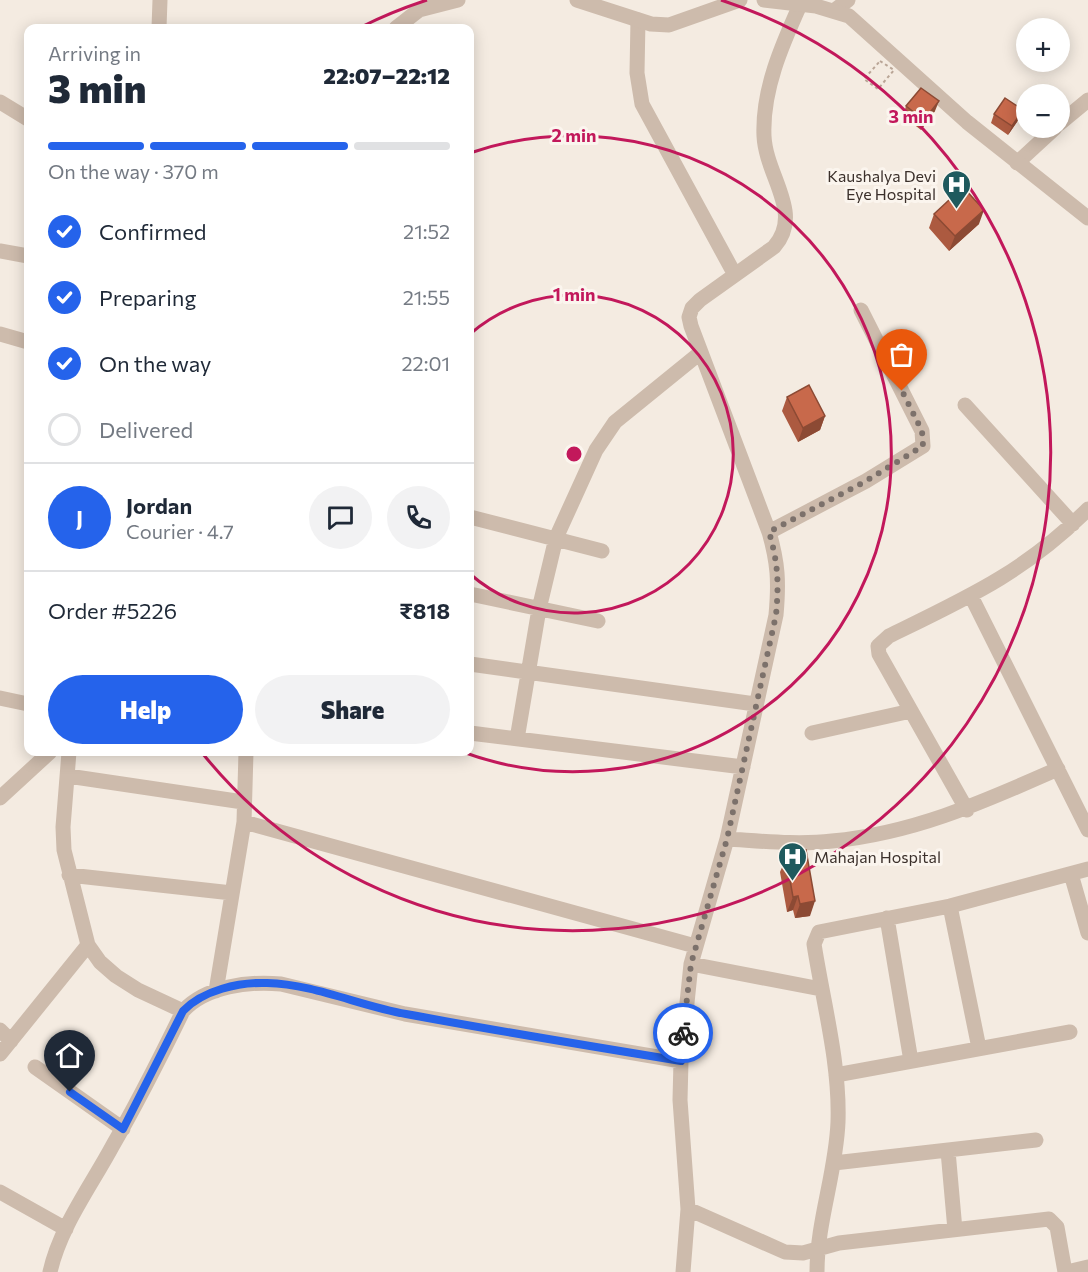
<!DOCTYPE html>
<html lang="en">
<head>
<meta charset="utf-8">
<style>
  :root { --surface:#fff; --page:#f2f2f3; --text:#1f2937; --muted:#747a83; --line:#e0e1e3; --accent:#2563eb }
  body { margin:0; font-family:Commissioner,sans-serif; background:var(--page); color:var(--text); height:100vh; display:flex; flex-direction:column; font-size:22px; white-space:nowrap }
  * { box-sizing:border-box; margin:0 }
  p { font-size:20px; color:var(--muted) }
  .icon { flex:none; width:33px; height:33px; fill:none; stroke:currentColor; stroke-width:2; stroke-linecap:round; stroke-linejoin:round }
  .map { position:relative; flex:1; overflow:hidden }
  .side { position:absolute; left:24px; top:24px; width:450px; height:732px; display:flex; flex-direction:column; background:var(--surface); border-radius:12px; box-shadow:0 3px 15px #0003 }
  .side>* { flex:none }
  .buttons { position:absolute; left:1016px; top:18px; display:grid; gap:12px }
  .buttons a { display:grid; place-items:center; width:54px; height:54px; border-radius:50%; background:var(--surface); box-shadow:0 3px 15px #0003; font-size:30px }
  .pin { position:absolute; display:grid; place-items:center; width:51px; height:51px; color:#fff; margin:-62px -26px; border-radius:50% 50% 50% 0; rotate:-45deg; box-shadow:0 0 6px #0007 }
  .pin .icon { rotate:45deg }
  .courier { position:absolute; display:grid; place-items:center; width:60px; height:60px; margin:-30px; border:4px solid #2563eb; border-radius:50%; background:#fff; color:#222; box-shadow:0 2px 8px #0007 }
  .summary em { font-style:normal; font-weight:800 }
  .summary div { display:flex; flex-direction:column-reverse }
  .summary { display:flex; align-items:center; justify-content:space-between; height:102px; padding:0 24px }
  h1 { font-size:39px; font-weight:800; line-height:45px }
  .bar { display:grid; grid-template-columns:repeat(4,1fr); gap:9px 6px; align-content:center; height:72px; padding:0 24px }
  .bar i { height:8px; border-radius:4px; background:var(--line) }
  .bar .active { background:var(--accent) }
  .bar p { grid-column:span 4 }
  .line { display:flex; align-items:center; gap:15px; padding:0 24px; border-top:2px solid var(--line) }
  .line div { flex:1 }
  .round { display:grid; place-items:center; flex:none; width:63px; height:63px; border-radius:32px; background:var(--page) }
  ol { padding:0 24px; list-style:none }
  li { display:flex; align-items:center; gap:18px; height:66px }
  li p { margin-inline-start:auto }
  li .icon { padding:6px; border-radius:50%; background:var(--accent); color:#fff; stroke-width:4 }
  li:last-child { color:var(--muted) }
  li i { width:33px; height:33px; border:3px solid var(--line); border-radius:50% }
  .action { display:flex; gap:12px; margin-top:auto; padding:12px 24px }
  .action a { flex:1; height:69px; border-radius:36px; background:var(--accent); color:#fff; font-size:24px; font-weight:800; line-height:69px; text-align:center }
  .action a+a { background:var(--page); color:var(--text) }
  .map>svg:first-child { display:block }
</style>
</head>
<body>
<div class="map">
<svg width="1088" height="1272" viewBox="0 0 1088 1272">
  <rect width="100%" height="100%" fill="#f4ebe1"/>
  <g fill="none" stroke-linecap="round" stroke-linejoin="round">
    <path stroke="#b9a596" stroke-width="2" stroke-dasharray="3 3" stroke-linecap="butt" d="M880 61 894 70 878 89 864 79Z"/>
    <path stroke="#cdbbac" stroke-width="15" d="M835 10 848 0
      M638 20 637 73 642 104 735 275
      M159 28 160 0
      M1059 124 1088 100
      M1017 163 1055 128
      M0 251 28 256
      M0 334 28 342
      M965 405 1073 524
      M470 517 602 551
      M769 532 866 481 923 446 922 431 861 310
      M470 594 598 621
      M971 596 1088 830
      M470 664 755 704
      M0 698 28 704
      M470 733 743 767
      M812 733 911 711
      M517 739 539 609 556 538 596 450 615 422 700 353
      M69 752 63 827 64 850 88 945 100 962 116 976 138 990 183 1011
      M68 776 243 802
      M0 798 50 752
      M967 810 879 654 878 646 889 636C967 598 1025 572 1088 509
      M244 822 695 946
      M727 839C761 841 798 845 832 841 915 833 983 802 1058 769
      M1071 874 1088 933
      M69 875 232 893
      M950 906 979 1048
      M887 918 911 1061
      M691 964 821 989
      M216 991 244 822 246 752
      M0 1030 11 1041
      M0 1054 88 945
      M35 1067 123 1129
      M836 1075 1070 1032
      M948 1151 955 1230
      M834 1163 1036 1140
      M0 1192 66 1229
      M688 1209 785 1252 803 1253 839 1243 1049 1219 1057 1227 1065 1272
      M50 1272C60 1227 91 1186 113 1145 138 1102 161 1056 183 1011 206 986 249 981 281 984L405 1014 681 1061
      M683 1272 688 1209 680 1100 681 1061 691 964 727 839 776 615C779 582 778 563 769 532L691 326 689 317 692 308 700 300 774 247C804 213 766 177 764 136 762 90 782 45 800 5
      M817 1272C817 1221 836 1173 838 1122 840 1063 823 1002 814 944L819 932 950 906 1088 869
      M1067 1272 1088 1267"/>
    <path stroke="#cdbbac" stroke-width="15" d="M577 0 651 24 669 25 740 0
      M764 0 816 6 849 16 967 122 1088 218
      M396 28 419 10 458 0
      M0 102 28 119"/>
  </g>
  <path fill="#ac5a40" d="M906 106 935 111 921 130 903 116Z
    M994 114 1019 119 1008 135 991 123Z
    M934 214 979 224 949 251 929 228Z
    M787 397 825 416 820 430 798 442 782 411Z
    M793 853 810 916 795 918 793 910 787 912 780 872 786 858 791 857Z"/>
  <path fill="#8c4a34" d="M939 101 935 111 921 130 924 120Z
    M1023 110 1019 119 1008 135 1012 126Z
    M984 210 979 224 949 251 955 236Z
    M825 416 820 430 798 442 803 428Z
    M798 896 793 910 787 912 793 897Z
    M815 901 810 916 795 918 800 904Z"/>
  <path fill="#c8694b" stroke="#8c4a34" stroke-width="1.5" d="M921 88 939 101 924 120 906 106Z
    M1005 98 1023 110 1012 126 994 114Z
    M963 187 984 210 955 236 934 214Z
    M809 385 825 416 803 428 787 397Z
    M806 850 815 901 800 904 798 896 793 897 786 858 793 856V853Z"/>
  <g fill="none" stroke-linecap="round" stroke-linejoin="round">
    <path stroke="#7c716b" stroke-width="6" stroke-dasharray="0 10.8" d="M683 1033 691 964 727 839 776 615C779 582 778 563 769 532L866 481 923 446 922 431 902 391"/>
    <path stroke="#2563eb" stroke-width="8" d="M70 1092 123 1129 183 1011C203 990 239 982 267 983 314 984 360 1006 406 1014 497 1031 589 1046 681 1061L683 1033"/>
  </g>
  <g fill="none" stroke="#c2185b" stroke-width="3">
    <path d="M470 334A159 159 0 1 1 470 574"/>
    <path d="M470 153A318 318 0 1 1 463 752"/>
    <path d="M361 27A477 477 0 0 1 427 0M721 0A477 477 0 1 1 203 754"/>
  </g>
  <defs>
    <symbol id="hospital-pin" viewBox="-11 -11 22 30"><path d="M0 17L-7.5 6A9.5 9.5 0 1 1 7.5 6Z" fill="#1f5a5e" stroke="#fbf5ee"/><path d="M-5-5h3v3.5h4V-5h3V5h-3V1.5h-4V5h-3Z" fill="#fff"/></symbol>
  </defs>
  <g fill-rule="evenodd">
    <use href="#hospital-pin" x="940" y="168" width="33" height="45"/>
    <use href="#hospital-pin" x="776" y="840" width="33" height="45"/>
  </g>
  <g text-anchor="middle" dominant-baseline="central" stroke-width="6" stroke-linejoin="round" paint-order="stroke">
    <g font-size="16" fill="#3b302b" stroke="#fbf5ee" text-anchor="end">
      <text x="936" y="175">Kaushalya Devi<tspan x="936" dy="18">Eye Hospital</tspan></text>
      <text x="814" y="856" text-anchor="start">Mahajan Hospital</text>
    </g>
  </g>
  <circle cx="574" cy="454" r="9" fill="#c2185b" stroke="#fbf5ee" stroke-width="3"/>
  <g font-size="18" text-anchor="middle" font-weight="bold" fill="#c2185b" stroke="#fbf5ee" stroke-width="6" stroke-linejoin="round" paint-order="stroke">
    <text x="911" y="123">3 min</text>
    <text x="574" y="142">2 min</text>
    <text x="574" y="301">1 min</text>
  </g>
</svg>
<div class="buttons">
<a>+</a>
<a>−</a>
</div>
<div class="pin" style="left:902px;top:391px;background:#ea580c"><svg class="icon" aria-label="bag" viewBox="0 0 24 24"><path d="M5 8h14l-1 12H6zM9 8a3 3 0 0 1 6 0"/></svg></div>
<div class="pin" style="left:70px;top:1092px;background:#1f2937"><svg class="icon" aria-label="home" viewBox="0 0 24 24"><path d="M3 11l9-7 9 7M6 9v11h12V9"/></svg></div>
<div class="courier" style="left:683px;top:1033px"><svg class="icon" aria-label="bike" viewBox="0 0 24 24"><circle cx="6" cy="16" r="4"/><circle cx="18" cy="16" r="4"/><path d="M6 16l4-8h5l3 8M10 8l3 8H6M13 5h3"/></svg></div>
<section class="side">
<div class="summary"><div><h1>3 min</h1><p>Arriving in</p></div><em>22:07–22:12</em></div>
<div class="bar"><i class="active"></i><i class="active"></i><i class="active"></i><i></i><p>On the way · 370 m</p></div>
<ol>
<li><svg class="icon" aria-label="check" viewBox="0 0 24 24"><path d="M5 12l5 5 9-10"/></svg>Confirmed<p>21:52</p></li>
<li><svg class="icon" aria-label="check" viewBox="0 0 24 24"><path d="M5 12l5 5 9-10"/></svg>Preparing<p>21:55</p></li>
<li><svg class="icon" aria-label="check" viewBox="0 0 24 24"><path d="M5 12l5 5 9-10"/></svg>On the way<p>22:01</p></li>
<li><i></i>Delivered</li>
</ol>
<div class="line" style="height:108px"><b class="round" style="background:var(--accent);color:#fff">J</b><div><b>Jordan</b><p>Courier · 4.7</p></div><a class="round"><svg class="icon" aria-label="chat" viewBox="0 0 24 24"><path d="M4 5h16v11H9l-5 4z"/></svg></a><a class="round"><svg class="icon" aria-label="phone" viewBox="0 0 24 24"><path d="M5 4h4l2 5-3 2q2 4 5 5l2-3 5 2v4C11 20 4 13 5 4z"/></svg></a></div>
<div class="line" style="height:78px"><div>Order #5226</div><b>₹818</b></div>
<div class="action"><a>Help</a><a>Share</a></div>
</section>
</div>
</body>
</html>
